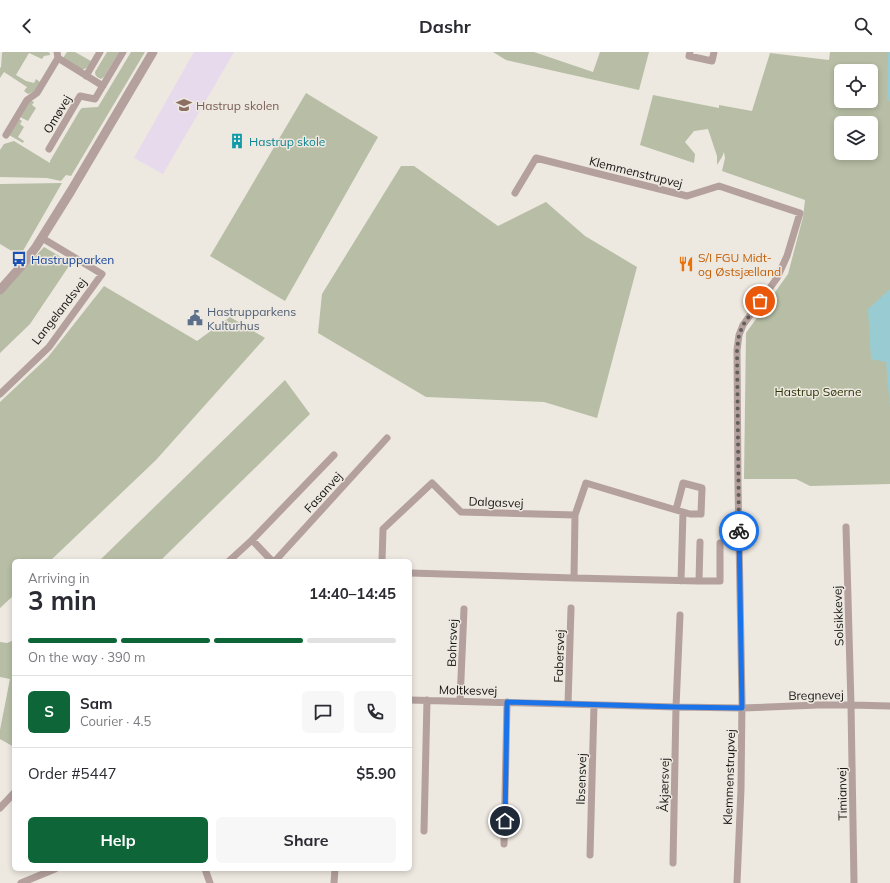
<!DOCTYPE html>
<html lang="en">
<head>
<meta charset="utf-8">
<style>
  :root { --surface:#fff; --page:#f7f7f7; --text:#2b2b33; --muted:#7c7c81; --line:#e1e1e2; --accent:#0e6638 }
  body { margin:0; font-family:Mulish,sans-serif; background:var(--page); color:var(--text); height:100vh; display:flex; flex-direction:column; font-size:15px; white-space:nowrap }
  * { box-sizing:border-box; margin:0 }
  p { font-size:13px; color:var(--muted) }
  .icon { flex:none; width:22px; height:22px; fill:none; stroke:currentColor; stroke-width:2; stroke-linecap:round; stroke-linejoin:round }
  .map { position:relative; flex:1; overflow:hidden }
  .details { position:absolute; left:12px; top:507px; width:400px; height:312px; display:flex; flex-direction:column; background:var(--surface); border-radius:6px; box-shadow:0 2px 6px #0003 }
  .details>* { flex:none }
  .fabs { position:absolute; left:834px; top:12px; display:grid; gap:8px }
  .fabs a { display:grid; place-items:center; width:44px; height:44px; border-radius:6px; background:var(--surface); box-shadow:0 2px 6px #0003; font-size:20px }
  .pin { position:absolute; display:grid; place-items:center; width:34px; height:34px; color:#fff; margin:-17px; border:2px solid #fff; border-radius:50%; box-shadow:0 1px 4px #0007 }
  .courier { position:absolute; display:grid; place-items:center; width:40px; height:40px; margin:-20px; border:3px solid #1a73e8; border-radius:50%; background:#fff; color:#222; box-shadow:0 1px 5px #0007 }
  .summary em { font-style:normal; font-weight:700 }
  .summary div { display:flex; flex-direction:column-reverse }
  .summary { display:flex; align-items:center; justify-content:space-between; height:68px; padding:0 16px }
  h1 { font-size:26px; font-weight:700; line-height:30px }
  .bar { display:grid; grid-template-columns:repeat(4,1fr); gap:6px 4px; align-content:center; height:48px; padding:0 16px }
  .bar i { height:5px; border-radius:3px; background:var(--line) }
  .bar .on { background:var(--accent) }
  .bar p { grid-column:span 4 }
  .line { display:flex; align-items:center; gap:10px; padding:0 16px; border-top:1px solid var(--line) }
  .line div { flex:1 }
  .round { display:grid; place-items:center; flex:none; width:42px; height:42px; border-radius:6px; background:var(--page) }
  .action { display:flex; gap:8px; margin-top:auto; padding:8px 16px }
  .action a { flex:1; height:46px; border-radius:6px; background:var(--accent); color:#fff; font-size:16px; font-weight:700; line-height:46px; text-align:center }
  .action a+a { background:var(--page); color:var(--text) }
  header { display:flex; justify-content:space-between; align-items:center; height:52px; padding:0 16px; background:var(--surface); font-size:18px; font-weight:700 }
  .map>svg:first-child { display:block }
</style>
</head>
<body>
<header><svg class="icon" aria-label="back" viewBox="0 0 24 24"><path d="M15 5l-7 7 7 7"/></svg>Dashr<svg class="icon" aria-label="search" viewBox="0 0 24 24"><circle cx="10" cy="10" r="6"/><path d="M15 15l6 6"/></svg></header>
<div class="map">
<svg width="890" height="831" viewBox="0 0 890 831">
  <rect width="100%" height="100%" fill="#ede8e0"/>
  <path fill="#e7daed" d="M194 0H234L163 122 134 106Z"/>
  <path fill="#b7bea5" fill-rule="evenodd" d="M3 0H48L50 1V3L44 4 42 7 29 1 16 23 26 29 34 31 36 27 40 30 35 39 28 42 24 39 27 35 4 20 0 26V16L1 15 2 1Z
    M67 0H75L91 9C88 14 87 18 81 17L63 6Z
    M107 0H119L104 25 101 27C97 25 95 24 95 20Z
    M131 0H145L71 124 66 123 61 129 47 126 0 125V98L4 92 14 89 50 111V109L80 58 82 56 98 55Z
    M493 0H534L593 20 600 0H649L639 38 506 8Z
    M830 0H890V432L810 434 796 427H744L746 281 788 222 803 165 805 148 722 119 725 106 724 100 722 105 717 113V104L708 77 694 79 685 90 695 102 694 111 640 93 653 43 719 56V53L752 59 770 1 829 8ZM841 19H871V49H841ZM841 71H871V101H841Z
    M306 41 378 85 285 249 210 204Z
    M30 49H32L34 50 32 53 36 56 28 69 20 65Z
    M19 67 22 69 20 72 24 75 18 85 24 89 23 91 9 83Z
    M401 114H414L498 174 546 150 585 184 637 215 597 366 544 350 426 345 318 281 322 242Z
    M62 131 20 204 0 192V132Z
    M44 195 71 211 30 272 0 301V242Z
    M104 234 197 289 230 265 265 286 156 408 50 509H14V543L0 556V350L48 305Z
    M285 328 310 362 160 509H99Z
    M14 588V695L0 687V678L10 627 0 625V590L7 591Z"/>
  <path fill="#98ccd2" d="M888 0H890V50L887 46Z
    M890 237V356L886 310 871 307 868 257Z"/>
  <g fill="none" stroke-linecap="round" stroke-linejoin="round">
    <path stroke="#b4a09d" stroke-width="7" d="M690 0 689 4 712 9 714 0
      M58 6 103 34
      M86 24 100 0
      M6 83 27 48 37 41 58 6 57 0
      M49 97 80 44 95 47 123 0
      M515 141 536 106 687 144 719 134 800 161 787 204 777 226 743 273 739 283 737 298 738 433 742 648 741 737 737 831
      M0 342 49 295 102 222 42 186
      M575 463 586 431 676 458 683 431 702 436 701 462H690L676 458
      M846 475 851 653 854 831
      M252 488 272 509
      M229 509 252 488 334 403
      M275 509 387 386
      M382 509 383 477 432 431 461 460 575 463 574 526
      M410 521 574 526 699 529 700 490
      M681 529 683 460
      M699 529H720V491
      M410 648 676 655 742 656 818 653H851L890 654
      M460 649 464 557
      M568 652 571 556
      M0 756 14 741
      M424 779 427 648
      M504 792 507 650
      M590 803 594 653
      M673 811 676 655 680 563
      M205 817 210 831
      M21 831 55 817
      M334 831 335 817"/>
    <path stroke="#b4a09d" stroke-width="9" d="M0 238 23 212 36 195 71 139 153 0"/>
  </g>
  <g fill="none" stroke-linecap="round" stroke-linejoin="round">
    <path stroke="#615f5a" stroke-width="4" stroke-dasharray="0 7.2" d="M739 479 737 298 739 283 743 273 760 249"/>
    <path stroke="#1a73e8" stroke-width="5" d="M505 769 507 650 676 655 742 656 739 479"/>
  </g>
  <defs>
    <symbol id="school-bare" viewBox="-9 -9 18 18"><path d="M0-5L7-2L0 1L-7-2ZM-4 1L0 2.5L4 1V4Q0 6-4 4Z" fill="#8d6e63" stroke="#ede8e0" stroke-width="2.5" paint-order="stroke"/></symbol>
    <symbol id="building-bare" viewBox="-9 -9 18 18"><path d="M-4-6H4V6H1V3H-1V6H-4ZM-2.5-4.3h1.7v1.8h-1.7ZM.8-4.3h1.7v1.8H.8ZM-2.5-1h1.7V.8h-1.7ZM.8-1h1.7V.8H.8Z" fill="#0f9aa8" stroke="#ede8e0" stroke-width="2.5" paint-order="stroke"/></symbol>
    <symbol id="bus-bare" viewBox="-9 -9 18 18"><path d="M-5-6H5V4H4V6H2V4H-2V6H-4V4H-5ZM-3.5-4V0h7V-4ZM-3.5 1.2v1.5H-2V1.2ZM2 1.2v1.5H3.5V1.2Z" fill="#1a4fb4" stroke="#ede8e0" stroke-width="2.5" paint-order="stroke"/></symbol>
    <symbol id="restaurant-bare" viewBox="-9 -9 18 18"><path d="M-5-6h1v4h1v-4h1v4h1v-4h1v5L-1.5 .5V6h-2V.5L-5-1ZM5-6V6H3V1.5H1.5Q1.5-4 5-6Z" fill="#e8710a" stroke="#ede8e0" stroke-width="2.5" paint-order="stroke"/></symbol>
    <symbol id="civic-bare" viewBox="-9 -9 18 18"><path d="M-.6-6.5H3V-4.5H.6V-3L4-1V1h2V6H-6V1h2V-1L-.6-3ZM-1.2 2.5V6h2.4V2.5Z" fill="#5c6f8a" stroke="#ede8e0" stroke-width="2.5" paint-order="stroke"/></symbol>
  </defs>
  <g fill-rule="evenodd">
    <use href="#school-bare" x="173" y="42" width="22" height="22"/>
    <use href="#building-bare" x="226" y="78" width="22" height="22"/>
    <use href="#bus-bare" x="8" y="196" width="22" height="22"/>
    <use href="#restaurant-bare" x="675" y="201" width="22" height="22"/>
    <use href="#civic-bare" x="184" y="255" width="22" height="22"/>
  </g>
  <g text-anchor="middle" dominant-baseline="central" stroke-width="3" stroke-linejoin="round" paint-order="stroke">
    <g font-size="12" fill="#785e54" stroke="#ede8e0" text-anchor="start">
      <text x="196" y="53">Hastrup skolen</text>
    </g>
    <g font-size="12" fill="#161512" stroke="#ede8e0">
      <text transform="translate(57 62) rotate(-59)">Omøvej</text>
      <text transform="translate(636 120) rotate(14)">Klemmenstrupvej</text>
      <text transform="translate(59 259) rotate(-52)">Langelandsvej</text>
      <text transform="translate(323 440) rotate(-48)">Fasanvej</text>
      <text transform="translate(496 450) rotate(2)">Dalgasvej</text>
      <text transform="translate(838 564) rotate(-92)">Solsikkevej</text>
      <text transform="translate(452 591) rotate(-88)">Bohrsvej</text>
      <text transform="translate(559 604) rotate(-88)">Fabersvej</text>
      <text transform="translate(468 638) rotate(1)">Moltkesvej</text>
      <text transform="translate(816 643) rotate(-1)">Bregnevej</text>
      <text transform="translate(729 725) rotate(-88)">Klemmenstrupvej</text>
      <text transform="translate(581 727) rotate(-88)">Ibsensvej</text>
      <text transform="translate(664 733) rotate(-89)">Åkjærsvej</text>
      <text transform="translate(842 742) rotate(-91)">Timianvej</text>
    </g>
    <g font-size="12" fill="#0d838f" stroke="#ede8e0" text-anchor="start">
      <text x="249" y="89">Hastrup skole</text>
    </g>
    <g font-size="12" fill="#c56008" stroke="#ede8e0" text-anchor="start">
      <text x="698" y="205">S/I FGU Midt-<tspan x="698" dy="14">og Østsjælland</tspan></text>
    </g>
    <g font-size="12" fill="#164399" stroke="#ede8e0" text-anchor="start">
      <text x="31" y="207">Hastrupparken</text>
    </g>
    <g font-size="12" fill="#4e5e75" stroke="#ede8e0" text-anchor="start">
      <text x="207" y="259">Hastrupparkens<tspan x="207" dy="14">Kulturhus</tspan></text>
    </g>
    <g font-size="12" fill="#2d3505" stroke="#ede8e0">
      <text x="818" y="339">Hastrup Søerne</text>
    </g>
  </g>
</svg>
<div class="fabs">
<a><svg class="icon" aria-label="locate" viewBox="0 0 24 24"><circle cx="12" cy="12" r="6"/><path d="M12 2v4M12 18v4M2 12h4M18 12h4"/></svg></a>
<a><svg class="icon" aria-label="layers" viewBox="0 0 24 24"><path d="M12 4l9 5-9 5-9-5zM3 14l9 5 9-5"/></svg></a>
</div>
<div class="pin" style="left:760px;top:249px;background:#ea580c"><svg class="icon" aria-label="bag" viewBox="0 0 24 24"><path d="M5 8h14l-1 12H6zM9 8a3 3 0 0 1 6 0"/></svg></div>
<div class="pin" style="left:505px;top:769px;background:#1f2937"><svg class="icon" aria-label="home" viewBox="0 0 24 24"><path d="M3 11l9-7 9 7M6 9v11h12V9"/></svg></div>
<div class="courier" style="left:739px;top:479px"><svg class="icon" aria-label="bike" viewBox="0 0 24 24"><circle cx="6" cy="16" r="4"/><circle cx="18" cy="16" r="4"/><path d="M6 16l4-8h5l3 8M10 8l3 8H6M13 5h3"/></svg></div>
<section class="details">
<div class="summary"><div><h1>3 min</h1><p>Arriving in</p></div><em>14:40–14:45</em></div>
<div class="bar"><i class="on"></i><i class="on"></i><i class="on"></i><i></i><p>On the way · 390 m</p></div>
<div class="line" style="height:72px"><b class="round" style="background:var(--accent);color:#fff">S</b><div><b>Sam</b><p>Courier · 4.5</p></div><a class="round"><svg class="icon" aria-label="chat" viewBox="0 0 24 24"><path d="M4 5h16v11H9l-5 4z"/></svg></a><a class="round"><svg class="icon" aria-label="phone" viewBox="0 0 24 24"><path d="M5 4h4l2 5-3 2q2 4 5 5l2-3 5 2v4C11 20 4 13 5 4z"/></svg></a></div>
<div class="line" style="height:52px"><div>Order #5447</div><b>$5.90</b></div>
<div class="action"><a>Help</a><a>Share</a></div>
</section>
</div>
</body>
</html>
